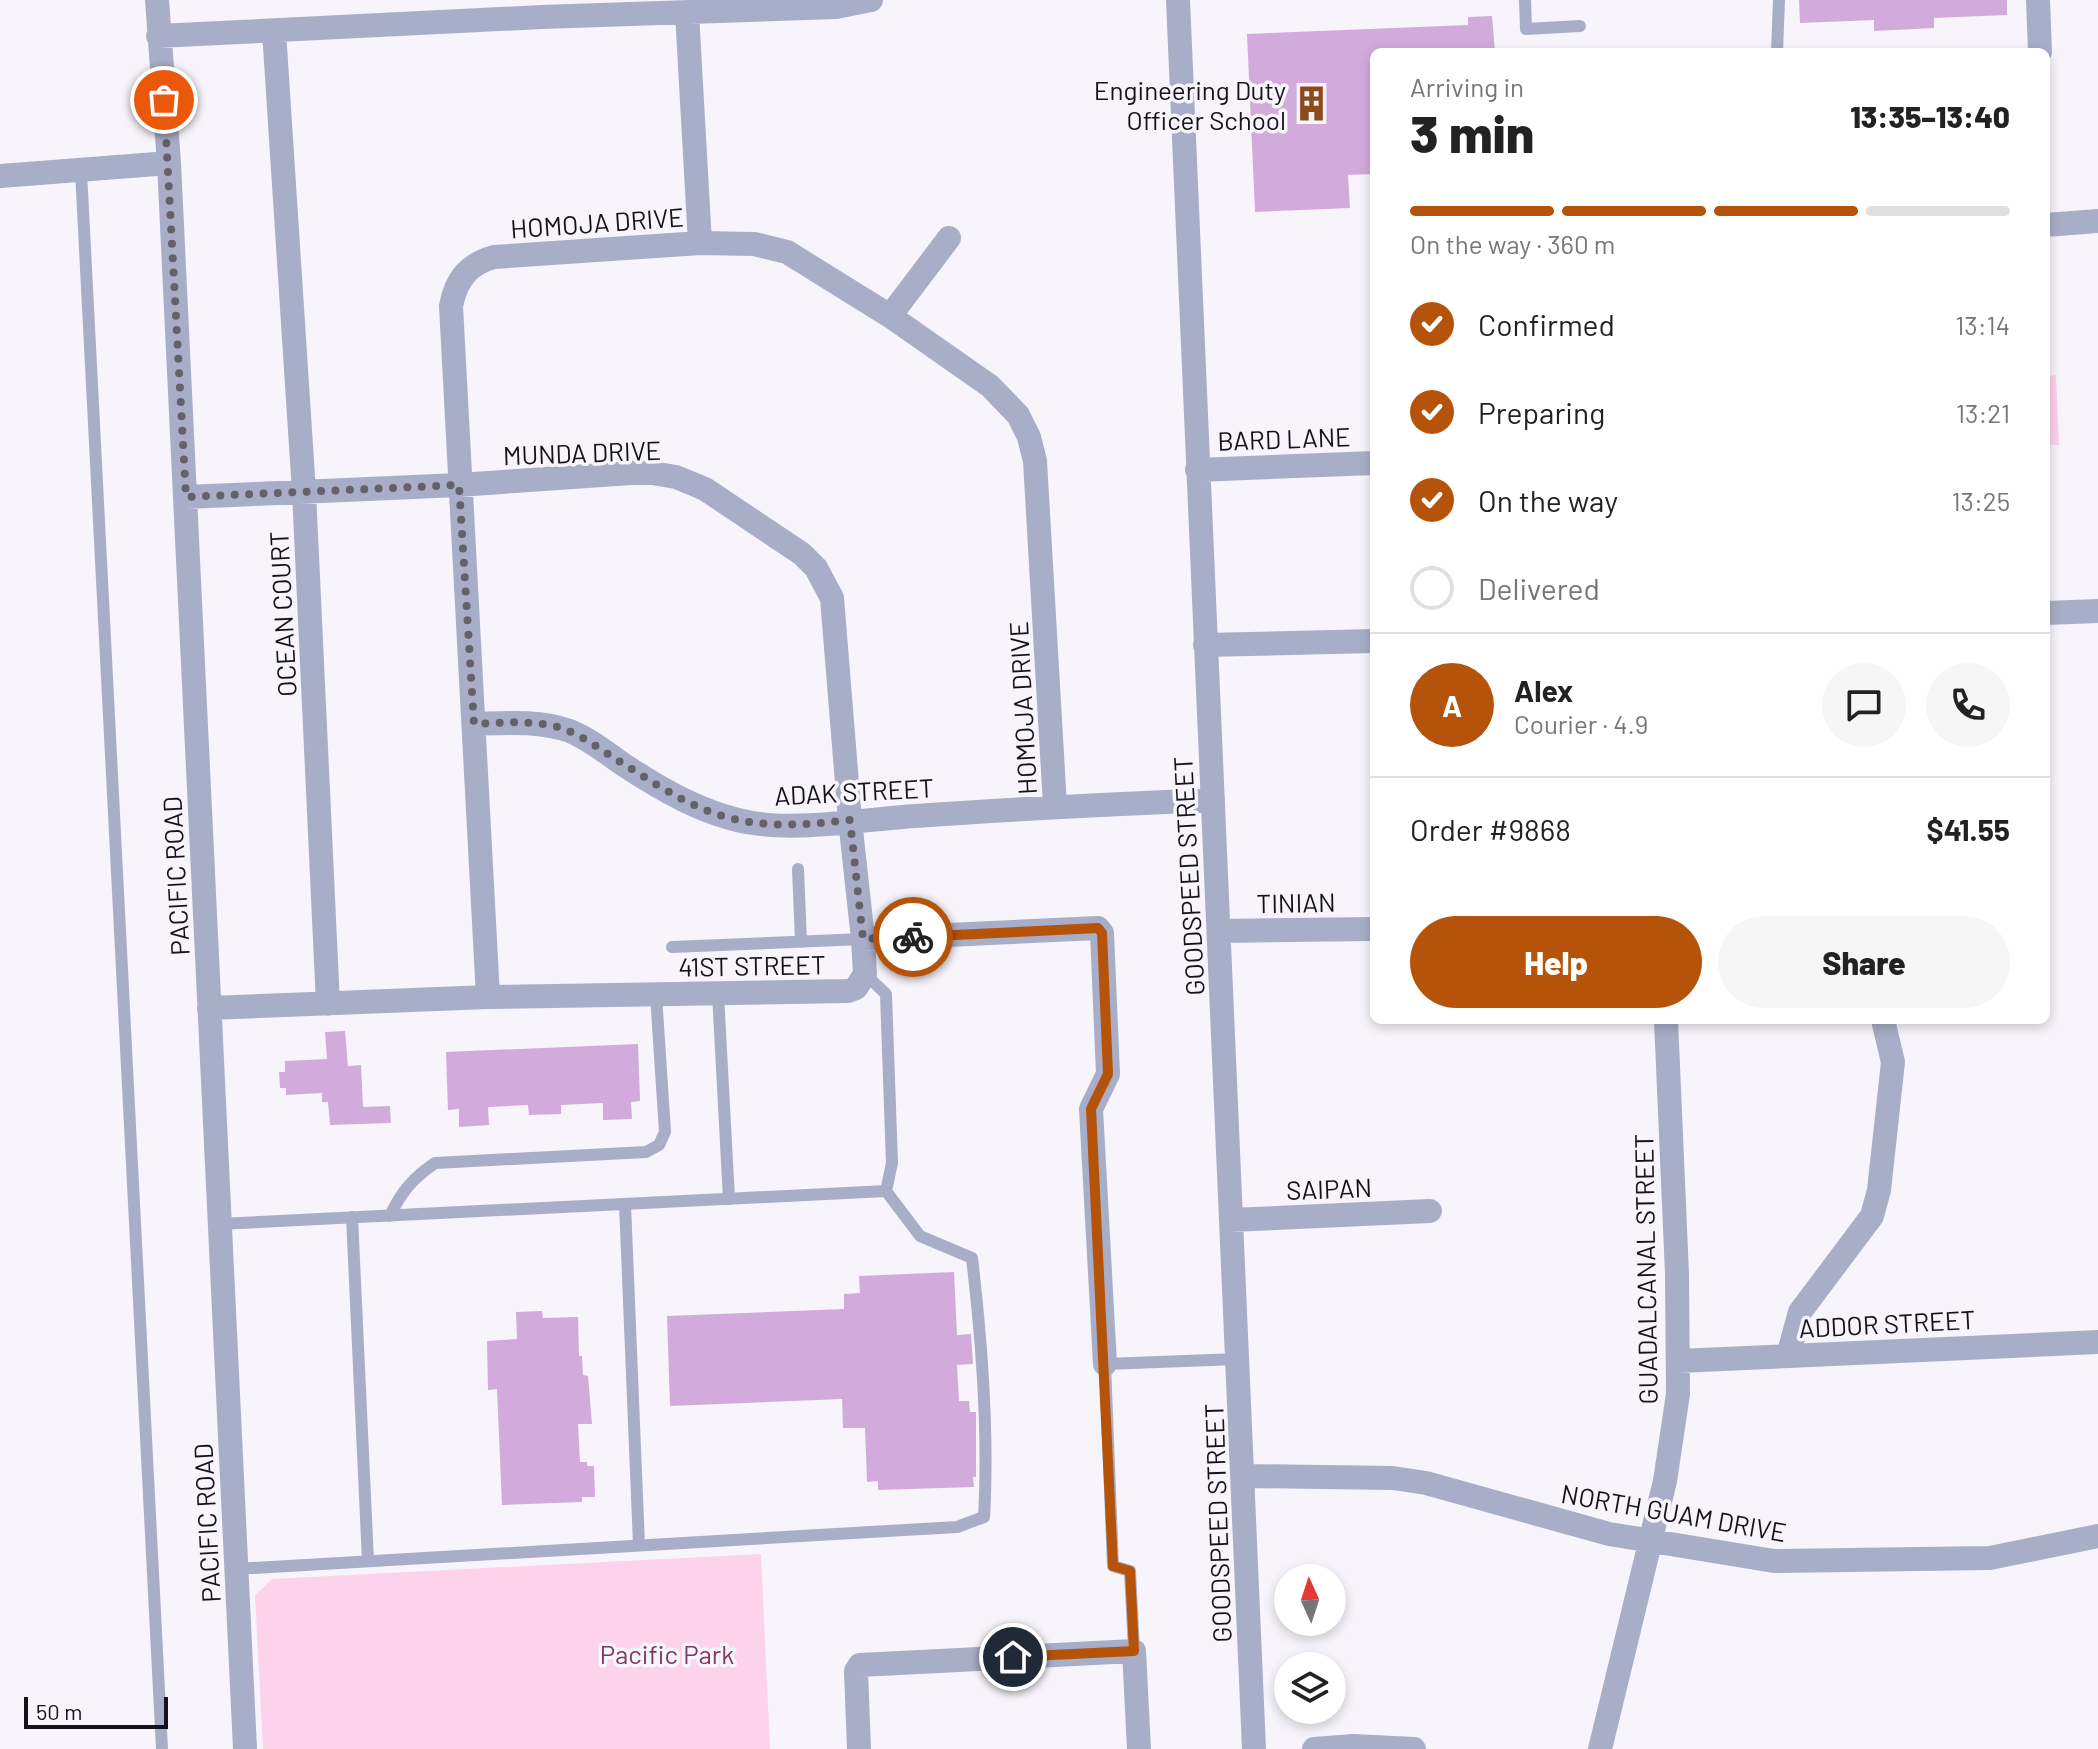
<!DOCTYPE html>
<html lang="en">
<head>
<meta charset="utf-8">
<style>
  :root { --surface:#fff; --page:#f6f6f6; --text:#222; --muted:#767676; --line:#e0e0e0; --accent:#b45309 }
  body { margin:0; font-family:Barlow,sans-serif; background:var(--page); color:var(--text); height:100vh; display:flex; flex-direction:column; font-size:30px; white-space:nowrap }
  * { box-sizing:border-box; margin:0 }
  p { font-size:26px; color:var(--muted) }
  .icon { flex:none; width:44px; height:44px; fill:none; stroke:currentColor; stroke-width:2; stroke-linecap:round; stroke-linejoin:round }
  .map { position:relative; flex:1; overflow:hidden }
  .details { position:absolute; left:1370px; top:48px; width:680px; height:976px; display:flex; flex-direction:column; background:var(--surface); border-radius:12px; box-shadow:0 4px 12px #0003 }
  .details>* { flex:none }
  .needle { width:52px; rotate:357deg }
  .fabs { position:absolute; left:1274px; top:1564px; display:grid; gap:16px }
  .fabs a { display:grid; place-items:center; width:72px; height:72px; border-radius:50%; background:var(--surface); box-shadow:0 4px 12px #0003; font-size:40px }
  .scale { position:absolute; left:24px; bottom:20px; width:144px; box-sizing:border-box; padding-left:8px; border:4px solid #15121c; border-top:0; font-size:22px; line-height:28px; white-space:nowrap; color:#15121c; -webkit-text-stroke:6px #f7f5fb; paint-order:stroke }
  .pin { position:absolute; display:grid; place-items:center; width:68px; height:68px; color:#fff; margin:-34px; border:4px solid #fff; border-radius:50%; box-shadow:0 2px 8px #0007 }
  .courier { position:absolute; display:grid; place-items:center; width:80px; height:80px; margin:-40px; border:6px solid #b45309; border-radius:50%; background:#fff; color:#222; box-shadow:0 2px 10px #0007 }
  .head em { font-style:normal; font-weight:800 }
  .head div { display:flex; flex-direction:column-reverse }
  .head { display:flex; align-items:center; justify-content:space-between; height:136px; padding:0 40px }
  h1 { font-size:52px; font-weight:800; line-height:60px }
  .bar { display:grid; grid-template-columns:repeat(4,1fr); gap:12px 8px; align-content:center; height:96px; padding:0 40px }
  .bar i { height:10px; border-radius:6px; background:var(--line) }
  .bar .on { background:var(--accent) }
  .bar p { grid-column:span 4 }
  .line { display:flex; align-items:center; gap:20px; padding:0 40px; border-top:2px solid var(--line) }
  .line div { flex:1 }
  .round { display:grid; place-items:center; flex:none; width:84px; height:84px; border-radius:42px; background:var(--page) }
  ol { padding:0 40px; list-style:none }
  li { display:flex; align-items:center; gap:24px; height:88px }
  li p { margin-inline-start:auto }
  li .icon { padding:8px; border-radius:50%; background:var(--accent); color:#fff; stroke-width:4 }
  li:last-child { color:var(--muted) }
  li i { width:44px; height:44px; border:4px solid var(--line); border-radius:50% }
  .cta { display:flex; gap:16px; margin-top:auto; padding:16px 40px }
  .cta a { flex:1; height:92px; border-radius:48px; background:var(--accent); color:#fff; font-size:32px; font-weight:800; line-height:92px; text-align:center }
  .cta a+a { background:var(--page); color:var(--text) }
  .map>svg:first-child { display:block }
</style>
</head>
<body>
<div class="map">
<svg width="2098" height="1749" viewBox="0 0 2098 1749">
  <rect width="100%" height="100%" fill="#f7f5fb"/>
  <path fill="#fdd2eb" d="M2056 375 2059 445H2046V376Z
    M761 1554 770 1749H263L255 1595 272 1579Z"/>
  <path fill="#d2aadb" d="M1799 0H2007V15L1934 18V28L1874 31V20L1800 23Z
    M1492 16 1495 52H1374V174L1348 175 1350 208 1255 212 1247 34 1468 25V17Z
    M345 1031 348 1066 361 1065 363 1107 390 1106 391 1123 330 1125 328 1102H322V1093L286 1095V1088H280L279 1072H285V1061L327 1059 325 1032Z
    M638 1044 640 1101 631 1102 632 1119 603 1120V1103L561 1105V1114L529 1115 528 1105 488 1107 489 1125 459 1127V1109L448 1110 446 1052Z
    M954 1272 957 1335 971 1334 973 1364 957 1365 959 1401H969L970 1412H976V1477H973L974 1487 878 1490V1481L867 1482 865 1428H843L842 1399 670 1406 667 1316 844 1309V1294L860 1293 859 1276Z
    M542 1311 543 1318 578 1317 579 1356H582L583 1375 588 1376 592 1424H578L580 1462H587V1466H594L595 1497H582V1502L502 1505 497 1389 488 1390 487 1341 517 1339 516 1312Z"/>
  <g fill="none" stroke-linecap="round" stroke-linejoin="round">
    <path stroke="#a8aec7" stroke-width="12" d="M1525 0 1526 29 1580 26
      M1777 52 1779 0
      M81 171 162 1749
      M798 869 801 942
      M672 947 863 939
      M718 994 729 1199
      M625 1204 639 1545
      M390 1216C401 1192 413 1178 435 1163L646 1152 659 1145 665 1132 656 995
      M352 1217 368 1561
      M219 1224 886 1191 892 1163 886 994 865 974
      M236 1569 957 1527 984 1517C989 1431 982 1343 972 1258L920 1236 886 1191
      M1134 1651 1130 1571 1113 1566 1105 1364 1238 1359"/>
    <path stroke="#a8aec7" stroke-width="24" d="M157 0 169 163 245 1749
      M1178 0 1254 1749
      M2038 0 2040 52
      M687 13 700 243
      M274 31 304 492 328 1004
      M158 36 542 17 836 7 871 0
      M0 176 169 163
      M2046 225 2098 221
      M890 316 949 238
      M1197 470 1374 463
      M186 497 459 485 631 473H652L676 477 705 489 802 554 816 568 832 598 850 820 863 939 865 974 856 988 848 991 488 997 209 1008
      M2046 613 2098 611
      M1205 645 1374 641
      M474 724C506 723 538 720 570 731 589 739 604 751 621 763 660 789 706 816 753 823 802 831 866 819 916 816 1015 809 1114 804 1213 800
      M1219 931 1374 929
      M863 939 1098 928 1102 933 1108 1074 1091 1109 1105 1364
      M488 997 451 306C456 280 468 264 494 257L700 243 754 244 787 252 890 316 990 386 1018 415 1029 437 1035 461 1055 806
      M1231 1220 1430 1211
      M1788 1356 1800 1312 1872 1216 1879 1190 1893 1062 1883 1020
      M1679 1361 2098 1342
      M1243 1476 1393 1478 1426 1483 1609 1534 1774 1561 1990 1558 2098 1536
      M859 1749 856 1671 860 1665 1134 1651 1139 1749
      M1314 1749 1353 1746 1414 1749
      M1600 1749 1665 1481 1678 1394 1677 1274 1666 1020"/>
  </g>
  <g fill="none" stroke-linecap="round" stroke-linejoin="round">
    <path stroke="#64616a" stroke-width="8" stroke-dasharray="0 14.4" d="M164 100 186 497 459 485 474 724C501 723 527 720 554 726 581 733 600 750 624 764 652 782 684 803 716 814 761 829 804 825 850 820L863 939 913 937"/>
    <path stroke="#b45309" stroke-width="10" d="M913 937 1098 928 1102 933 1108 1074 1091 1109 1113 1566 1130 1571 1134 1651 1013 1657"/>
  </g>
  <defs>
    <symbol id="building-bare" viewBox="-9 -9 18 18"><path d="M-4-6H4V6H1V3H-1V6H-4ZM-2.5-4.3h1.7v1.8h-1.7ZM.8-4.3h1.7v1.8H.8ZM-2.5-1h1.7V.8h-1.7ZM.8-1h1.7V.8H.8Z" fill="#8d4a1b" stroke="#f7f5fb" stroke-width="2.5" paint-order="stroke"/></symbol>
  </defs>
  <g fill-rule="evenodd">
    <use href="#building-bare" x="1286" y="78" width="51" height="51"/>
  </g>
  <g text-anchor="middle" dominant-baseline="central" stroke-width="7" stroke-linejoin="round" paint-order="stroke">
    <g font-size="26" fill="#15121c" stroke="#f7f5fb" text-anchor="end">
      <text x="1286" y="89">Engineering Duty<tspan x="1286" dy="30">Officer School</tspan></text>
    </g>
    <g font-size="26" fill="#15121c" stroke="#f7f5fb">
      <text transform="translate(597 222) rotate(-4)">HOMOJA DRIVE</text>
      <text transform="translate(1284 438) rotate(-2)">BARD LANE</text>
      <text transform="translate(582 452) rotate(-2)">MUNDA DRIVE</text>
      <text transform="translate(282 614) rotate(-93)">OCEAN COURT</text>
      <text transform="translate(1022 708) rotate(-93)">HOMOJA DRIVE</text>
      <text transform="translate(854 791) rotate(-3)">ADAK STREET</text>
      <text transform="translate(175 876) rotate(-93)">PACIFIC ROAD</text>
      <text transform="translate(1188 876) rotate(-93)">GOODSPEED STREET</text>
      <text transform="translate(1296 902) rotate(-1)">TINIAN</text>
      <text transform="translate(752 965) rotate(-1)">41ST STREET</text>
      <text transform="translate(1329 1188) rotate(-2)">SAIPAN</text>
      <text transform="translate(1645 1269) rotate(-91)">GUADALCANAL STREET</text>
      <text transform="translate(1887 1323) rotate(-3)">ADDOR STREET</text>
      <text transform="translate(1674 1512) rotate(10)">NORTH GUAM DRIVE</text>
      <text transform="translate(206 1523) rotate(-93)">PACIFIC ROAD</text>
      <text transform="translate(1217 1523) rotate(-92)">GOODSPEED STREET</text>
    </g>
    <g font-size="26" fill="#7c3864" stroke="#f7f5fb">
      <text x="667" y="1653">Pacific Park</text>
    </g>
  </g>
</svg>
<div class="fabs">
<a><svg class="needle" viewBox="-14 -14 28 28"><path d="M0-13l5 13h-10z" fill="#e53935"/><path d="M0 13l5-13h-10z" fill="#767676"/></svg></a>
<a><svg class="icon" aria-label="layers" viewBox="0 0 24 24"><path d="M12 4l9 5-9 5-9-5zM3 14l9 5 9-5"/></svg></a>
</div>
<div class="scale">50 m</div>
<div class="pin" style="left:164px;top:100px;background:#ea580c"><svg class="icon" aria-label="bag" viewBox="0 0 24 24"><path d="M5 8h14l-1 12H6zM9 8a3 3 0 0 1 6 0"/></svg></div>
<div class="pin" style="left:1013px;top:1657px;background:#1f2937"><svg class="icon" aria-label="home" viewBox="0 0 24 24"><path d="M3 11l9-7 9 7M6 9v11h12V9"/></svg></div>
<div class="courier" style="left:913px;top:937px"><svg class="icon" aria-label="bike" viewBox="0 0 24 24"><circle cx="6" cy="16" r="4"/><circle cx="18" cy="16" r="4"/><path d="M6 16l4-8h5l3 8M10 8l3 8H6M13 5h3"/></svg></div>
<section class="details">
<div class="head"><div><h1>3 min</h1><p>Arriving in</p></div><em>13:35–13:40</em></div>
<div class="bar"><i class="on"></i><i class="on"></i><i class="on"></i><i></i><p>On the way · 360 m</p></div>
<ol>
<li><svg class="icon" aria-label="check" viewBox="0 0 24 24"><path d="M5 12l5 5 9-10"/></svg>Confirmed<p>13:14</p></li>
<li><svg class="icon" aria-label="check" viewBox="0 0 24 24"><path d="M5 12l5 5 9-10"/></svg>Preparing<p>13:21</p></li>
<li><svg class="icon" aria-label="check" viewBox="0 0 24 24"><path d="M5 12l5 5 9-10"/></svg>On the way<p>13:25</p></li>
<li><i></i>Delivered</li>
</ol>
<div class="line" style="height:144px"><b class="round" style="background:var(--accent);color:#fff">A</b><div><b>Alex</b><p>Courier · 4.9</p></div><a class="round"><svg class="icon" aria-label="chat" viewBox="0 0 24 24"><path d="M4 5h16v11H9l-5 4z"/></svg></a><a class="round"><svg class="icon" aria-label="phone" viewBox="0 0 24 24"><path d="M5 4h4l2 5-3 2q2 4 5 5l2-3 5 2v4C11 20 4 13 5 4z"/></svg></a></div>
<div class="line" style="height:104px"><div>Order #9868</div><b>$41.55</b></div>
<div class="cta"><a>Help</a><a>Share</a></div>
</section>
</div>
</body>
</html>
